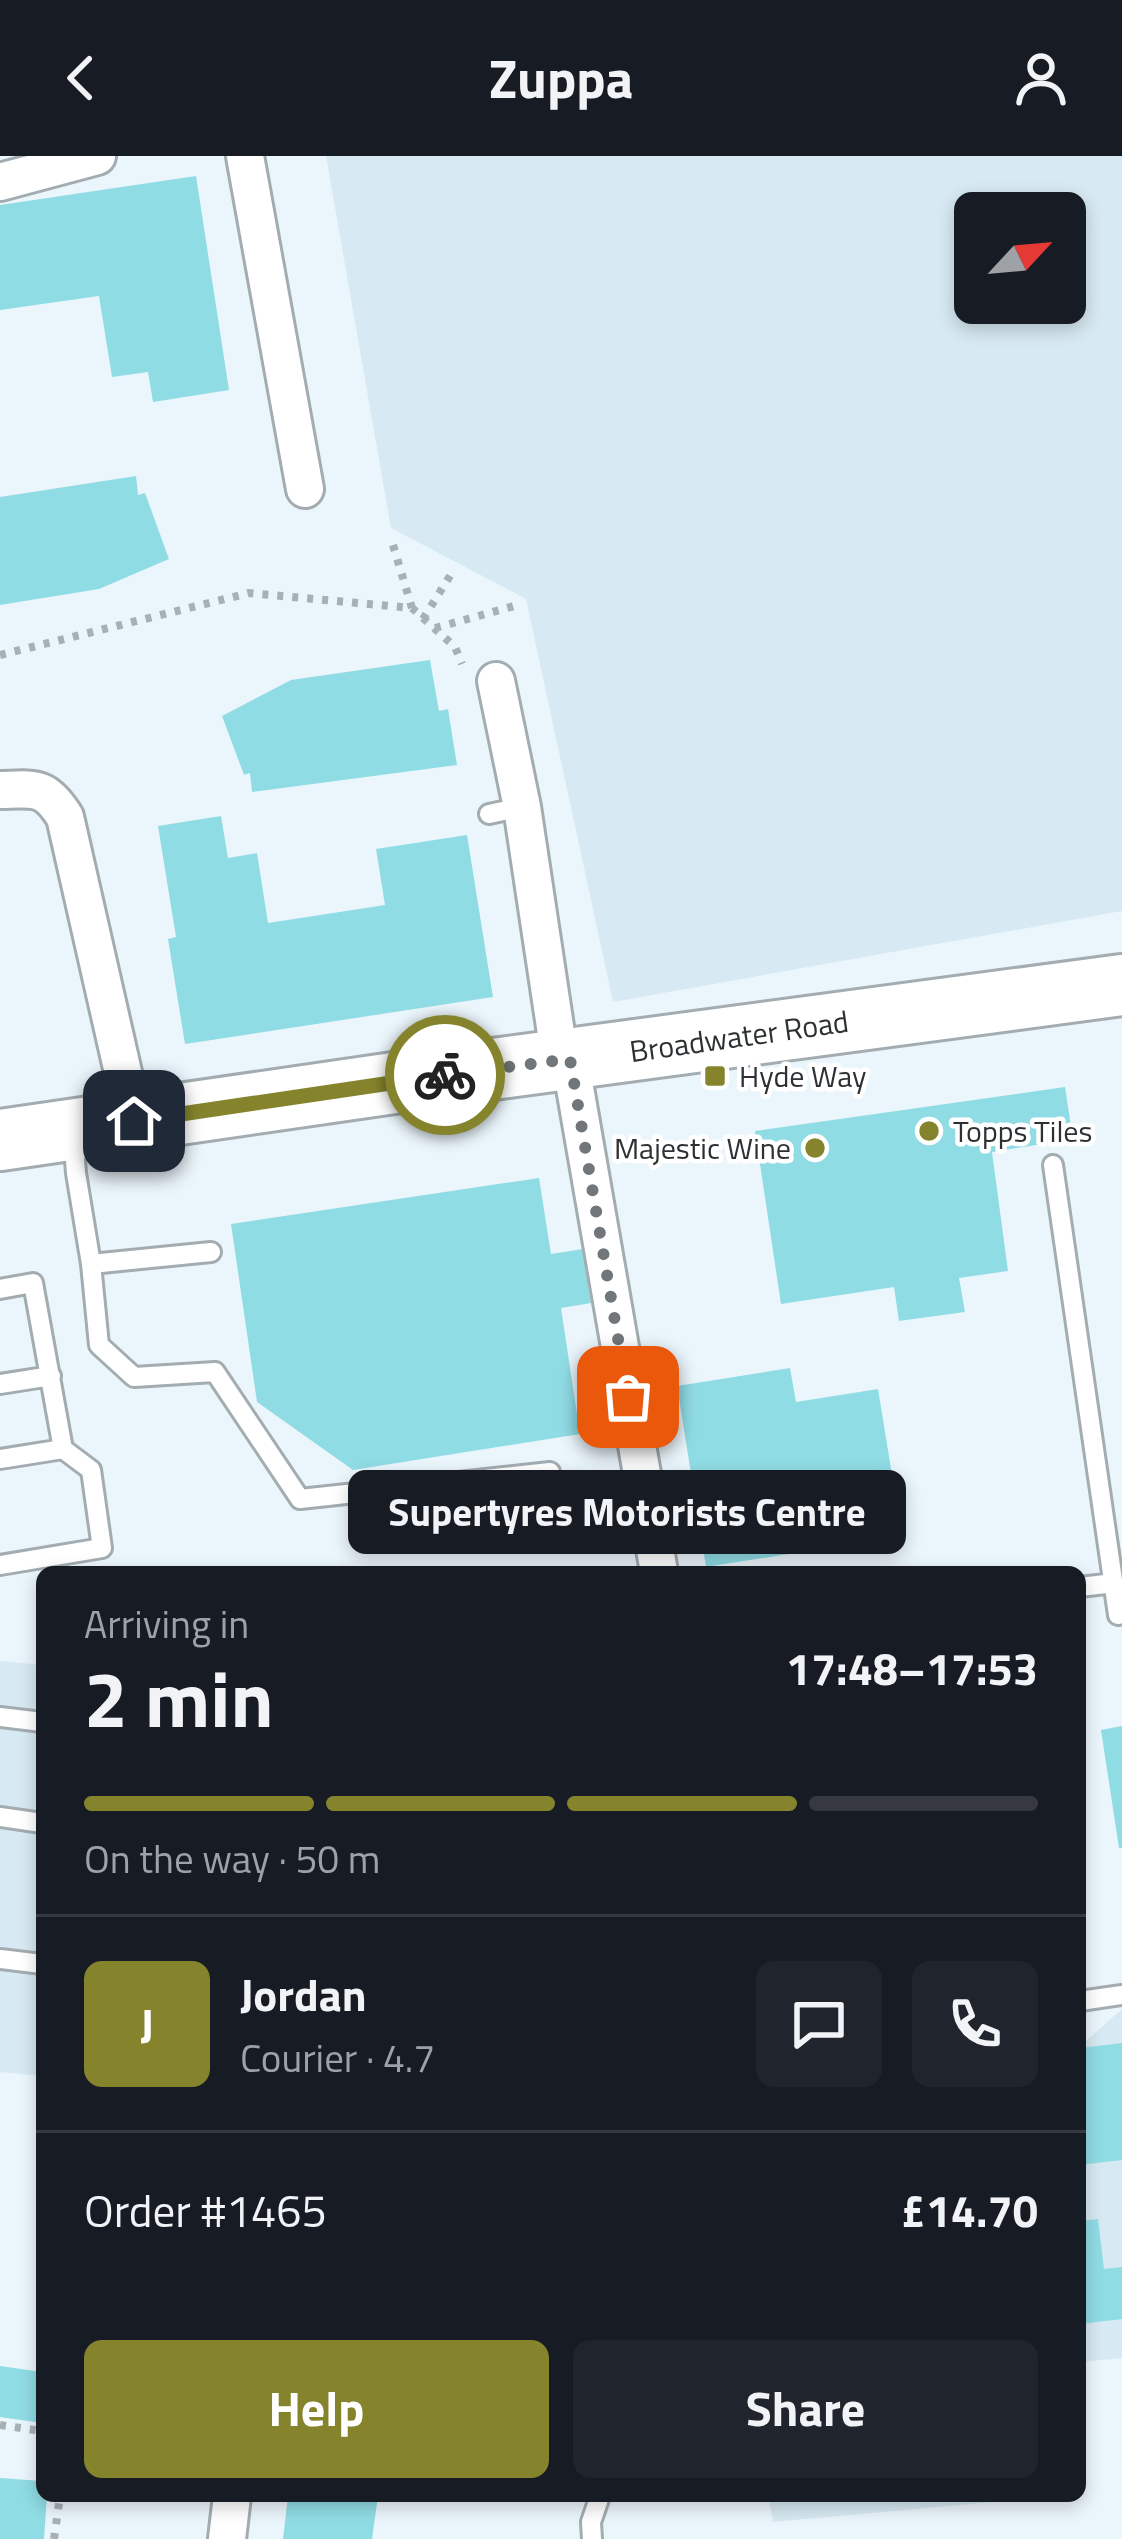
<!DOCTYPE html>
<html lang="en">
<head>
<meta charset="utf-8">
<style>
  :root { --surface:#171b24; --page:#20242c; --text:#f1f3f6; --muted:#9ea1a6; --line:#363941; --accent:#85842d }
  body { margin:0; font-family:"Titillium Web",sans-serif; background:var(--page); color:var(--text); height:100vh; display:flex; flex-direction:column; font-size:45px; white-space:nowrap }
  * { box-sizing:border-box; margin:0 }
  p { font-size:39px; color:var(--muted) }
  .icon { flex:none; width:66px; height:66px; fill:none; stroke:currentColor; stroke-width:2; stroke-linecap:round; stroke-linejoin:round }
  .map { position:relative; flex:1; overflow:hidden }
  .drawer { position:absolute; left:36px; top:1410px; width:1050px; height:936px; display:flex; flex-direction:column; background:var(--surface); border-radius:18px; box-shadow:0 6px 18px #0003 }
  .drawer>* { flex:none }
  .needle { width:78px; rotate:64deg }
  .controls { position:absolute; left:954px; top:36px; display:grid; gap:24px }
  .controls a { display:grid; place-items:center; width:132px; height:132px; border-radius:18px; background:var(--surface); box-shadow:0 6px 18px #0003; font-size:60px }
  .pin { position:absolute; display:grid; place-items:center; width:102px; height:102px; color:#fff; margin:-51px; border-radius:24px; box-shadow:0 6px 18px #0006 }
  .courier { position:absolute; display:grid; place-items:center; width:120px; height:120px; margin:-60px; border:9px solid #85842d; border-radius:50%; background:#fff; color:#222; box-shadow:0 3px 15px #0007 }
  .bubble { position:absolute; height:84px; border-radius:18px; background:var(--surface); box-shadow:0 6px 18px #0003; font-size:39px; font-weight:700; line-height:84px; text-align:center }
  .head em { font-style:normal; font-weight:700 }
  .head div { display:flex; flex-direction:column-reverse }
  .head { display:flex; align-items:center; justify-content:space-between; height:204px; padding:0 48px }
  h1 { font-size:78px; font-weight:700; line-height:90px }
  .bar { display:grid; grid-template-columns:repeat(4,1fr); gap:18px 12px; align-content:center; height:144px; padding:0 48px }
  .bar i { height:15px; border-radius:9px; background:var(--line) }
  .bar .selected { background:var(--accent) }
  .bar p { grid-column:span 4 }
  .line { display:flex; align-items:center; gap:30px; padding:0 48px; border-top:3px solid var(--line) }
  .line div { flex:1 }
  .round { display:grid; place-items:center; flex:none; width:126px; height:126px; border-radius:18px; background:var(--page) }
  .action { display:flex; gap:24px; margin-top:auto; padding:24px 48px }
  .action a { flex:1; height:138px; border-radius:18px; background:var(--accent); color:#fff; font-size:48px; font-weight:700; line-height:138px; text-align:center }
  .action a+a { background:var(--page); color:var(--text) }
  header { display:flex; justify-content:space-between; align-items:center; height:156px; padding:0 48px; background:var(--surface); font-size:54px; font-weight:700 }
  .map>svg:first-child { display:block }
</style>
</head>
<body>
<header><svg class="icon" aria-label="back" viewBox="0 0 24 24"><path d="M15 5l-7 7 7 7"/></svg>Zuppa<svg class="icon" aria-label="person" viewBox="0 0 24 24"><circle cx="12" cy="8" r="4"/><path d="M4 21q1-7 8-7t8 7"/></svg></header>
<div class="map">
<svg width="1122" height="2383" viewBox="0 0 1122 2383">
  <rect width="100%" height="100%" fill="#ebf6fc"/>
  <path fill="#d7e9f2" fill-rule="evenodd" d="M326 0H1122V755L613 846 526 443 391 372ZM1065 57V147H975V57Z
    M0 1505 42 1509V1920L0 1916Z
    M1122 1853V2202L1080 2206V1884H1087Z
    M768 2340H993V2346L773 2366Z"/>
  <path fill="#90dce5" d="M196 20 229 234 153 246 148 216 112 221 99 140 0 154V49Z
    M136 320 138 339 145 337 169 403 99 433 0 449V341Z
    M430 504 439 555 448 553 457 609 252 636 250 617 244 619 222 560 291 524Z
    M221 660 228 702 257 697 268 767 385 749 376 693 467 679 493 841 185 888 168 783 176 781 158 670Z
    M1065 931 1073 983 992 996 1008 1115 959 1122 965 1156 899 1165 894 1131 781 1148 755 975Z
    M539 1022 551 1098 583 1093 591 1147 561 1152 580 1278 353 1314 257 1246 231 1068Z
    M790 1212 796 1246 878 1233 902 1380 706 1411 677 1230Z
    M1122 1570V1692H1119L1101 1574Z
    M1122 1887V2004L1080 2009V1892Z
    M1098 2063 1104 2113 1122 2111V2163L1080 2168V2065Z
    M0 2210 42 2216V2267L0 2261Z
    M0 2322 42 2325V2340H47L44 2383H0Z
    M288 2340H378L372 2383H283Z"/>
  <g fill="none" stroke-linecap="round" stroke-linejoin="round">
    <defs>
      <path id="service" d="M489 658 522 651
        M73 979 76 1017 91 1108 211 1096
        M1053 1009 1118 1459 1122 1458
        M91 1108 99 1189 134 1221 215 1216 300 1343 550 1316
        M0 1133 33 1127 63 1293 0 1303
        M0 1228 51 1220
        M0 1409 102 1392 91 1314 63 1293
        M1080 1431 1114 1427
        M0 1561 42 1566
        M0 1661 42 1667
        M0 1803 42 1808
        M1080 1845 1122 1839
        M592 2383 591 2366 600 2340"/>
      <path id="minor" d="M245 0 305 333
        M0 26 97 0
        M496 525 522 651 560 904
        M0 634C35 633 45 629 65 661L134 965
        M570 903 659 1416
        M227 2383 232 2340"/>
      <path id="primary" d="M0 984 463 917 1122 829"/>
    </defs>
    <use href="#service" stroke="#a2acb1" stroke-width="24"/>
    <use href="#minor" stroke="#a2acb1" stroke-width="42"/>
    <use href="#primary" stroke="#a2acb1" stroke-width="66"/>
    <path stroke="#a7b0b4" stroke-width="8" stroke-dasharray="6 9" stroke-linecap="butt" d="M393 389 412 452
      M423 463 453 415
      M435 472 518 449
      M0 499 249 437 412 452 455 491 462 508
      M0 2269 42 2275
      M54 2383 60 2340"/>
    <use href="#service" stroke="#fff" stroke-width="18"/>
    <use href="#minor" stroke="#fff" stroke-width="36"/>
    <use href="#primary" stroke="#fff" stroke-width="60"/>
  </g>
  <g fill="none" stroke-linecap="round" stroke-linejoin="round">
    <path stroke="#707679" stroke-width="12" stroke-dasharray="0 21.6" d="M445 919 570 903 628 1241"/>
    <path stroke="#85842d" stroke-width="15" d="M134 965 445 919"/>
  </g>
  <g fill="#85842d" stroke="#fff" stroke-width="4.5">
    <rect x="703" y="908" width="24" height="24" rx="6"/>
    <circle cx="929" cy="975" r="12"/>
    <circle cx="815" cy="992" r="12"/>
  </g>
  <g text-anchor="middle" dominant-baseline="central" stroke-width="9" stroke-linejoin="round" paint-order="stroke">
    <g font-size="30" fill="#2d3133" stroke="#fff">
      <text transform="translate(739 880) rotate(-8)">Broadwater Road</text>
    </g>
    <g font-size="30" fill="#2d3133" stroke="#fff" text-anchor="start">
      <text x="739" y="920">Hyde Way</text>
      <text x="953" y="975">Topps Tiles</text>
      <text x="791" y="992" text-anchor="end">Majestic Wine</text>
    </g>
  </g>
</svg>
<div class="controls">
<a><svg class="needle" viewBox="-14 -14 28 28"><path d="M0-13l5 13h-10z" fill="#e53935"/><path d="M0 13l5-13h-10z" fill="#9ea1a6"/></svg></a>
</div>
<div class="pin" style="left:628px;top:1241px;background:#ea580c"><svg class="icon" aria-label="bag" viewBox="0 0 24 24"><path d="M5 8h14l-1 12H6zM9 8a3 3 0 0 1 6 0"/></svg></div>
<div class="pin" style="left:134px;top:965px;background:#1f2937"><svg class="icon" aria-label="home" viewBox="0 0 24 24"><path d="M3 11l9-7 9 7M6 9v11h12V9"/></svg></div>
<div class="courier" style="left:445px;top:919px"><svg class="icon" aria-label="bike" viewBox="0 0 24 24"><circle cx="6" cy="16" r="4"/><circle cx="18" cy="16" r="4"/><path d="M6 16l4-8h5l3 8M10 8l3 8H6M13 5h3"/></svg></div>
<div class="bubble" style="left:348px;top:1314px;width:558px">Supertyres Motorists Centre</div>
<section class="drawer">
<div class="head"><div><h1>2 min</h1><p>Arriving in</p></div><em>17:48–17:53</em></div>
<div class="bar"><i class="selected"></i><i class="selected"></i><i class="selected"></i><i></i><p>On the way · 50 m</p></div>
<div class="line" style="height:216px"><b class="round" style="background:var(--accent);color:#fff">J</b><div><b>Jordan</b><p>Courier · 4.7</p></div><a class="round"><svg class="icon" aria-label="chat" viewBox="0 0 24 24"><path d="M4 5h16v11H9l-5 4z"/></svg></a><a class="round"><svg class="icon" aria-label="phone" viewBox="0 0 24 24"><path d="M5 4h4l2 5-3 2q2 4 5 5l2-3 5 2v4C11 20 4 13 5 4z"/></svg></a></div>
<div class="line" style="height:156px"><div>Order #1465</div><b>£14.70</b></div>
<div class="action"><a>Help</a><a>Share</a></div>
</section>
</div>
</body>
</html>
